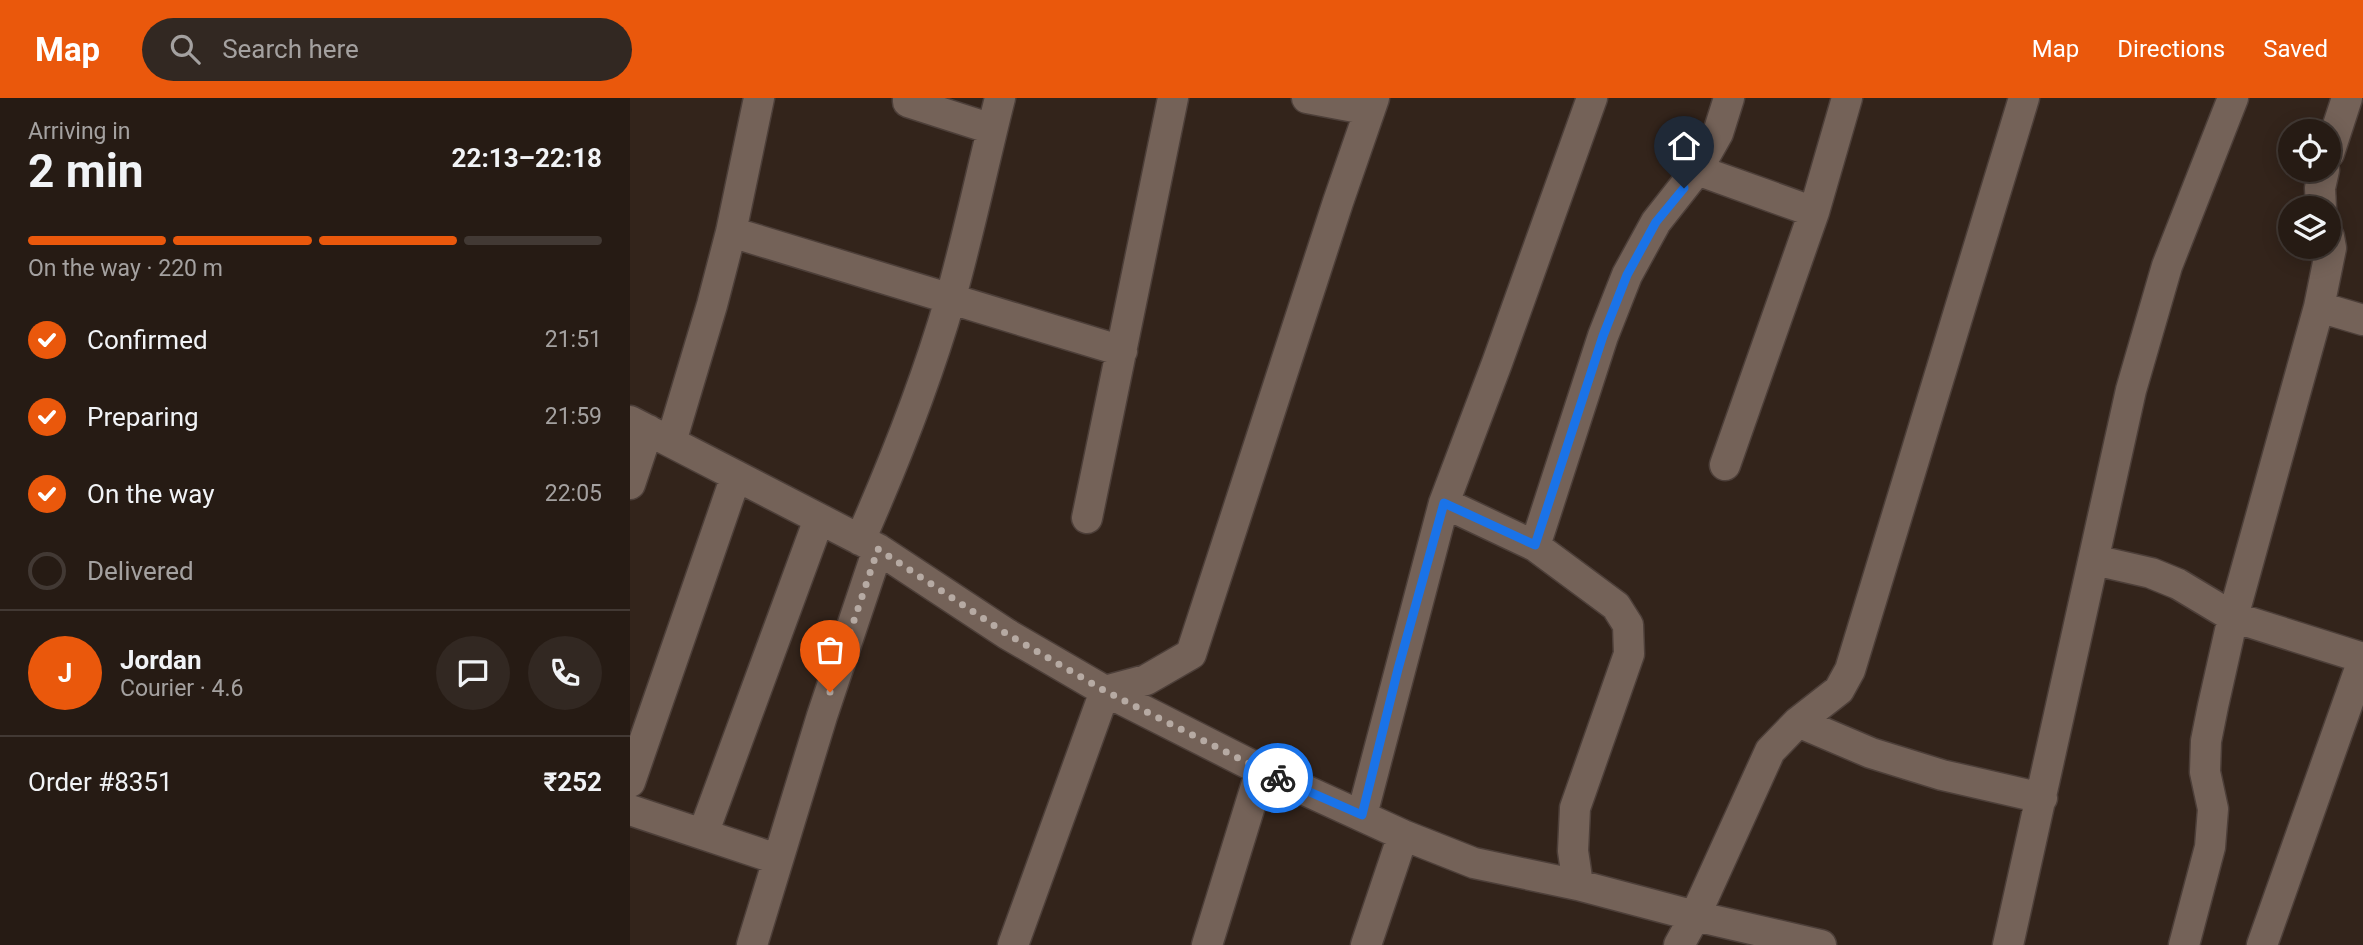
<!DOCTYPE html>
<html lang="en">
<head>
<meta charset="utf-8">
<style>
  :root { --surface:#261b14; --page:#322822; --text:#f1f3f6; --muted:#a4a1a0; --line:#423934; --accent:#ea580c }
  body { margin:0; font-family:Roboto,sans-serif; background:var(--page); color:var(--text); height:100vh; display:flex; flex-direction:column; font-size:26px; white-space:nowrap }
  * { box-sizing:border-box; margin:0 }
  p { font-size:23px; color:var(--muted) }
  .icon { flex:none; width:38px; height:38px; fill:none; stroke:currentColor; stroke-width:2; stroke-linecap:round; stroke-linejoin:round }
  .map { position:relative; flex:1; overflow:hidden }
  .drawer { display:flex; flex-direction:column; background:var(--surface); width:630px }
  .drawer>* { flex:none }
  .controls { position:absolute; left:1648px; top:21px; display:grid; gap:14px }
  .controls a { display:grid; place-items:center; width:63px; height:63px; border-radius:50%; background:var(--surface); box-shadow:0 4px 18px #0003,0 0 0 2px var(--line); font-size:35px }
  .pin { position:absolute; display:grid; place-items:center; width:60px; height:60px; color:#fff; margin:-72px -30px; border-radius:50% 50% 50% 0; rotate:-45deg; box-shadow:0 0 7px #0007 }
  .pin .icon { rotate:45deg }
  .courier { position:absolute; display:grid; place-items:center; width:70px; height:70px; margin:-35px; border:5px solid #1a73e8; border-radius:50%; background:#fff; color:#222; box-shadow:0 2px 9px #0007 }
  .headline em { font-style:normal; font-weight:700 }
  .headline div { display:flex; flex-direction:column-reverse }
  .headline { display:flex; align-items:center; justify-content:space-between; height:119px; padding:0 28px }
  h1 { font-size:46px; font-weight:700; line-height:52px }
  .bar { display:grid; grid-template-columns:repeat(4,1fr); gap:10px 7px; align-content:center; height:84px; padding:0 28px }
  .bar i { height:9px; border-radius:5px; background:var(--line) }
  .bar .active { background:var(--accent) }
  .bar p { grid-column:span 4 }
  .line { display:flex; align-items:center; gap:18px; padding:0 28px; border-top:2px solid var(--line) }
  .line div { flex:1 }
  .round { display:grid; place-items:center; flex:none; width:74px; height:74px; border-radius:37px; background:var(--page) }
  ol { padding:0 28px; list-style:none }
  li { display:flex; align-items:center; gap:21px; height:77px }
  li p { margin-inline-start:auto }
  li .icon { padding:7px; border-radius:50%; background:var(--accent); color:#fff; stroke-width:4 }
  li:last-child { color:var(--muted) }
  li i { width:38px; height:38px; border:4px solid var(--line); border-radius:50% }
  header { display:flex; align-items:center; gap:42px; box-sizing:border-box; height:98px; padding:0 35px; background:var(--accent); color:#fff }
  header strong { font-size:33px }
  nav { display:flex; gap:38px; margin-inline-start:auto; font-size:24px }
  .search { width:490px; height:63px; background:var(--page); display:flex; align-items:center; gap:18px; box-sizing:border-box; padding:0 24px; border-radius:38px; color:var(--muted); font-size:26px }
  main { display:flex; flex:1; min-height:0 }
  .map>svg:first-child { display:block }
</style>
</head>
<body>
<header>
<strong>Map</strong>
<div class="search"><svg class="icon" aria-label="search" viewBox="0 0 24 24"><circle cx="10" cy="10" r="6"/><path d="M15 15l6 6"/></svg>Search here</div>
<nav><a>Map</a><a>Directions</a><a>Saved</a></nav>
</header>
<main>
<section class="drawer">
<div class="headline"><div><h1>2 min</h1><p>Arriving in</p></div><em>22:13–22:18</em></div>
<div class="bar"><i class="active"></i><i class="active"></i><i class="active"></i><i></i><p>On the way · 220 m</p></div>
<ol>
<li><svg class="icon" aria-label="check" viewBox="0 0 24 24"><path d="M5 12l5 5 9-10"/></svg>Confirmed<p>21:51</p></li>
<li><svg class="icon" aria-label="check" viewBox="0 0 24 24"><path d="M5 12l5 5 9-10"/></svg>Preparing<p>21:59</p></li>
<li><svg class="icon" aria-label="check" viewBox="0 0 24 24"><path d="M5 12l5 5 9-10"/></svg>On the way<p>22:05</p></li>
<li><i></i>Delivered</li>
</ol>
<div class="line" style="height:126px"><b class="round" style="background:var(--accent);color:#fff">J</b><div><b>Jordan</b><p>Courier · 4.6</p></div><a class="round"><svg class="icon" aria-label="chat" viewBox="0 0 24 24"><path d="M4 5h16v11H9l-5 4z"/></svg></a><a class="round"><svg class="icon" aria-label="phone" viewBox="0 0 24 24"><path d="M5 4h4l2 5-3 2q2 4 5 5l2-3 5 2v4C11 20 4 13 5 4z"/></svg></a></div>
<div class="line" style="height:91px"><div>Order #8351</div><b>₹252</b></div>
</section>
<div class="map">
<svg width="1733" height="847" viewBox="0 0 1733 847">
  <rect width="100%" height="100%" fill="#33241b"/>
  <g fill="none" stroke-linecap="round" stroke-linejoin="round">
    <defs>
      <path id="minor" d="M278 0V4L362 31
        M677 0 740 12
        M1699 55 1717 0
        M1067 72 1184 114
        M1691 110 1690 90 1694 72
        M101 134 492 253
        M1689 209 1733 222
        M0 323 248 451 377 536 475 593 631 672 773 737 844 765 948 787 1065 818 1191 847
        M41 344 82 207 101 134 129 0
        M1095 367 1184 114 1217 0
        M0 386 18 332
        M814 405 905 448 986 508 998 527 999 556 945 710 943 753 948 787
        M457 420 543 0
        M230 442C265 363 296 284 320 202 339 135 353 67 370 0
        M905 448 973 238 997 177 1026 124 1067 72 1088 35 1099 0
        M1464 462 1521 475 1548 486 1603 519 1733 560
        M1168 624 1241 655 1312 677 1412 700
        M0 684 106 378
        M0 712 147 761
        M732 717 814 405 867 265 962 0
        M73 736 189 421
        M122 847 192 618 248 451
        M383 847 475 593 516 582 561 556 708 104 744 0
        M577 847 631 672
        M736 847 773 737
        M1049 847 1065 818 1140 653 1168 624 1209 592 1220 572 1394 0
        M1378 847 1501 292 1537 168 1603 0
        M1554 847 1580 749 1583 711 1575 674 1576 643 1583 608 1603 519 1689 209 1701 150 1699 139
        M1632 847 1733 562"/>
    </defs>
    <use href="#minor" stroke="#4d3f39" stroke-width="33"/>
    <use href="#minor" stroke="#746258" stroke-width="30"/>
  </g>
  <g fill="none" stroke-linecap="round" stroke-linejoin="round">
    <path stroke="#b6aaa3" stroke-width="7" stroke-dasharray="0 12.6" d="M200 594 248 451 377 536 475 593 648 680"/>
    <path stroke="#1a73e8" stroke-width="9" d="M648 680 732 717 768 571 814 405 905 447 973 238 997 177 1026 124 1054 90"/>
  </g>
</svg>
<div class="controls">
<a><svg class="icon" aria-label="locate" viewBox="0 0 24 24"><circle cx="12" cy="12" r="6"/><path d="M12 2v4M12 18v4M2 12h4M18 12h4"/></svg></a>
<a><svg class="icon" aria-label="layers" viewBox="0 0 24 24"><path d="M12 4l9 5-9 5-9-5zM3 14l9 5 9-5"/></svg></a>
</div>
<div class="pin" style="left:200px;top:594px;background:#ea580c"><svg class="icon" aria-label="bag" viewBox="0 0 24 24"><path d="M5 8h14l-1 12H6zM9 8a3 3 0 0 1 6 0"/></svg></div>
<div class="pin" style="left:1054px;top:90px;background:#1f2937"><svg class="icon" aria-label="home" viewBox="0 0 24 24"><path d="M3 11l9-7 9 7M6 9v11h12V9"/></svg></div>
<div class="courier" style="left:648px;top:680px"><svg class="icon" aria-label="bike" viewBox="0 0 24 24"><circle cx="6" cy="16" r="4"/><circle cx="18" cy="16" r="4"/><path d="M6 16l4-8h5l3 8M10 8l3 8H6M13 5h3"/></svg></div>
</div>
</main>
</body>
</html>
